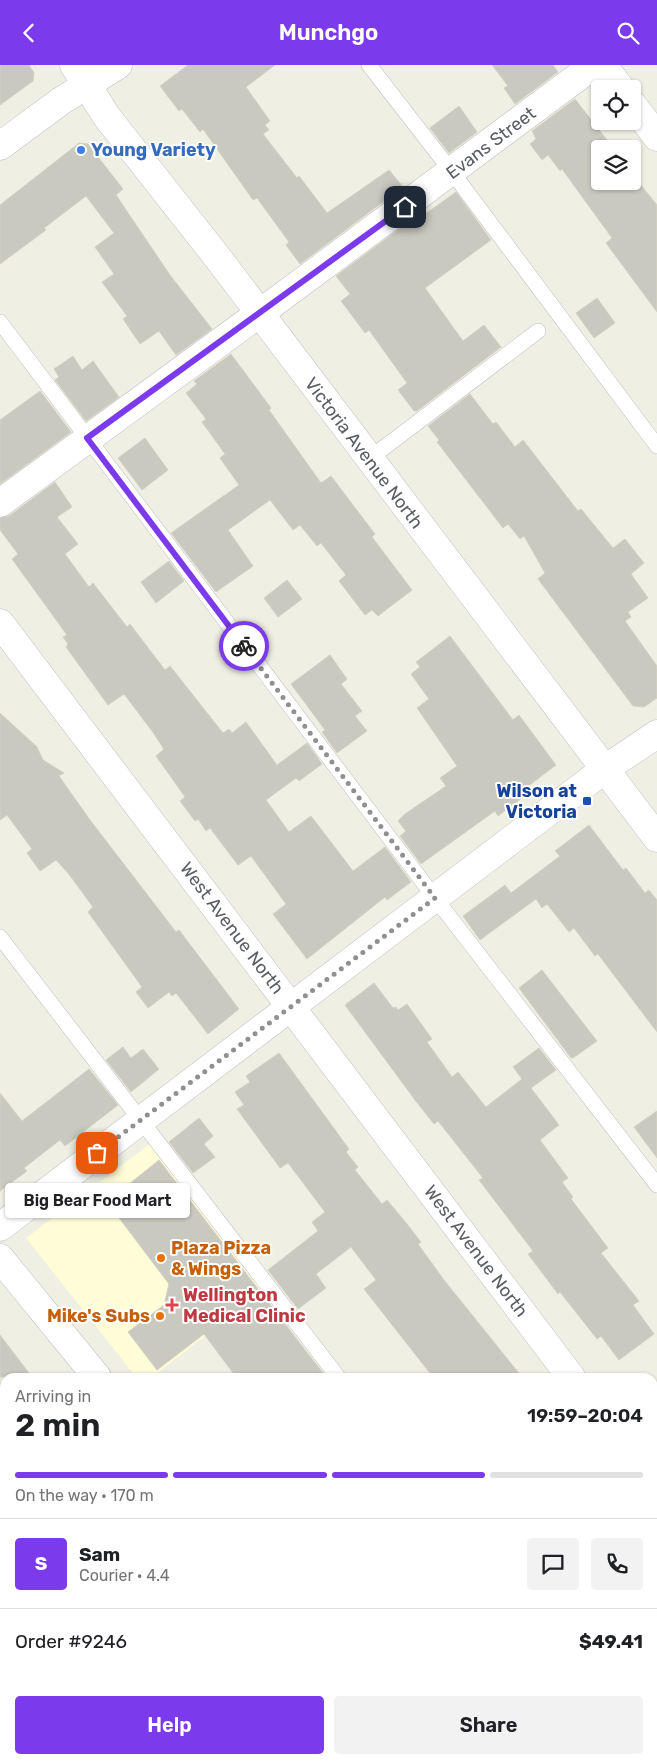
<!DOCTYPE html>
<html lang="en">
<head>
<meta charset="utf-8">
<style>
  :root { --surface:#fff; --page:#f2f2f2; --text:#202124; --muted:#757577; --line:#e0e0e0; --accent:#7c3aed }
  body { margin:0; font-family:Rubik,sans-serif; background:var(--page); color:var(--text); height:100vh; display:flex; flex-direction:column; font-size:19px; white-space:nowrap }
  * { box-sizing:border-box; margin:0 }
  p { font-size:16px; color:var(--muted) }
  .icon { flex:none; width:28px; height:28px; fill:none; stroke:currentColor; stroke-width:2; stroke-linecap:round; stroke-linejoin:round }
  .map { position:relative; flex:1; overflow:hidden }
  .sheet { position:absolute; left:0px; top:1308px; width:658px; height:391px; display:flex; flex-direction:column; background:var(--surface); border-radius:15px 15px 0 0; box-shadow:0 1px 4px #0004 }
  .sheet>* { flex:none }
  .buttons { position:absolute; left:591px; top:15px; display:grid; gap:10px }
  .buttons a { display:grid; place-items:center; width:50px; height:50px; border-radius:5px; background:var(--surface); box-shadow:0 1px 4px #0004; font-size:25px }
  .pin { position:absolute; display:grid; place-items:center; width:42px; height:42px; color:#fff; margin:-21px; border-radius:10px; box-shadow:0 2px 8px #0006 }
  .courier { position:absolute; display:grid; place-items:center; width:50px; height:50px; margin:-25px; border:4px solid #7c3aed; border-radius:50%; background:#fff; color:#222; box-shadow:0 1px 6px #0007 }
  .bubble { position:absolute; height:35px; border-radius:5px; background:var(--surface); box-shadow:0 1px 4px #0004; font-size:16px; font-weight:600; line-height:35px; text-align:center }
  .head em { font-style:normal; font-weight:600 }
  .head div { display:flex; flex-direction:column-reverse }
  .head { display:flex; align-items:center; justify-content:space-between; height:85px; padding:0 15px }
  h1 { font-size:32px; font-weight:600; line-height:38px }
  .bar { display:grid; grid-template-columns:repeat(4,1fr); gap:8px 5px; align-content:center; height:60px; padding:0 15px }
  .bar i { height:6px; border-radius:4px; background:var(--line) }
  .bar .active { background:var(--accent) }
  .bar p { grid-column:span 4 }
  .line { display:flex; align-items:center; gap:12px; padding:0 15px; border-top:1px solid var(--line) }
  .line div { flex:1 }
  .round { display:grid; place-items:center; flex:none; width:52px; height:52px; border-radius:5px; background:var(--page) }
  .button { display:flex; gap:10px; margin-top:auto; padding:10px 15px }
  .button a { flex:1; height:58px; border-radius:5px; background:var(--accent); color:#fff; font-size:20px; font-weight:600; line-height:58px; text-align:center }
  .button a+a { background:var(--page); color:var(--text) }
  header { display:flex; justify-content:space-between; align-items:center; height:65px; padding:0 15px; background:var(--accent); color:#fff; font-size:22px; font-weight:600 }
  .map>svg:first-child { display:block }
</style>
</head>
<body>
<header><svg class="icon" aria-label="back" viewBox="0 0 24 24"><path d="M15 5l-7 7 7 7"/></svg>Munchgo<svg class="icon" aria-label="search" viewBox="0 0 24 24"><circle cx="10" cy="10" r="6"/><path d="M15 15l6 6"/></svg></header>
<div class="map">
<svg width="657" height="1698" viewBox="0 0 657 1698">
  <rect width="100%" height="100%" fill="#efefe3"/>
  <path fill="#fffdd8" d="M151 1078 264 1225 152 1312H136L26 1173Z
    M441 1694H626L629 1698H442L439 1695Z"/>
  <path fill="#cac9c0" stroke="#d4d2c1" d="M0 0H29L34 8 33 16 0 40Z
    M188 0H275L246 22 270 56 265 60 269 65 263 69 297 113 299 111 327 148 389 105 403 122 300 199 286 180 289 177 257 133 253 135 203 64 200 67 182 44 179 46 160 21Z
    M492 0H553L558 7 515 39 504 23 508 21Z
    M575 34 614 84H600V116H632V109L657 140V247L606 178 612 173 562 104 560 106 548 90 542 95 530 79 536 74 532 66Z
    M459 41 477 67 449 88 430 63Z
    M79 78 88 79 123 124 116 130 170 210 212 264 176 290 159 266 140 279 123 254 127 251 102 217 114 209 95 182 114 168 86 131 44 163 46 165 0 199V140Z
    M456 127 491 175 425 223 463 276 484 260 501 282 417 346H414L398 325 407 318 369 265 365 268 341 236 350 229 336 211 422 147 424 150Z
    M597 233 615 258 594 273 576 248Z
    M231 289 271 343 269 345 321 418 331 411 375 469 372 472 412 525 378 551 372 545 365 550 339 516 346 510 321 478 317 481 300 460 293 465 270 435 228 465 253 501 216 527 171 468 239 420 220 393 225 389 202 357 206 354 186 328 197 319 194 316Z
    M73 291 82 305 93 296 119 332 86 356 55 315 59 312 54 304Z
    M40 326 71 367 0 419V355Z
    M470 329 493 359 496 357 515 382 523 375 578 446 581 444 613 483 625 474 644 498 631 509 648 533 628 547 631 552 625 556 657 601V633L644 642 633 641 538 514 545 508 524 471 520 474 508 459 503 463 437 377 439 375 428 361Z
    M145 373 168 405 142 425 118 393Z
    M55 417 72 442 57 452 78 479 65 489 89 522 93 518 127 562 130 559 165 605 170 601 223 668 229 664 232 668 246 657 277 700 307 678 322 699 299 716 296 713 266 735 289 767 311 751 353 806 385 782 411 817 387 835 385 832 307 894 273 849 286 839 251 791 238 800 210 763 206 766 198 754 195 756 180 736 185 732 156 691 164 684 152 666 124 629 108 640 66 582 68 579 63 572 67 570 12 494 18 489 0 465V453L9 451Z
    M169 496 184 516 156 538 141 517Z
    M287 515 302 534 278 552 264 533Z
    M450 571 513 655 519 650 556 700 519 728 522 733 498 751 495 746 421 799 400 771 406 766 398 756 405 749 446 721 440 713 457 701 417 643 429 634 411 609 420 602 416 597Z
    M330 590 347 614 341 619 362 646 355 651 367 666 337 688 322 667 325 665 291 619Z
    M0 648 37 682 43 695 64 708 59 711 90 755 176 867 179 865 239 944 208 969 176 928 172 931 169 927 148 943 136 927 142 922 88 847 93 842 68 808 56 795 40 806 27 788 32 784 7 750 0 755Z
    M589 760 623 805 626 803 645 828 649 825 657 835V967L598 889 595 891 574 863 569 867 547 839 542 843 536 834 480 875 463 851 505 820 511 828 560 791 555 786Z
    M542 905 597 976 573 993H571L519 923Z
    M374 918 393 943 396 942 398 945 407 939 432 974 427 977 452 1012 458 1007 486 1042 522 1014 513 1002 539 983 556 1005 531 1023 559 1060 540 1075 568 1113 562 1117 573 1132 571 1134 608 1183 601 1188 639 1236 633 1240 654 1269 619 1295 601 1271 597 1274 560 1227 558 1229 528 1189 533 1186 479 1115 483 1113 438 1056 434 1059 415 1035 345 940Z
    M123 982 131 993 143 984 159 1004 131 1027 106 995Z
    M279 988 349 1084 346 1087 358 1102 355 1105 382 1139 387 1135 407 1159 421 1177 418 1179 444 1215 522 1312H433L364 1224 376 1215 351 1182 316 1209 326 1223 298 1244 268 1205 318 1166 312 1157 325 1147 288 1098 280 1103 237 1044 244 1040 235 1027 250 1017 246 1011Z
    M89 1004 118 1040 65 1081 60 1075 24 1103 27 1106 0 1126V1028L22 1056Z
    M657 1046V1093L634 1062Z
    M199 1053 213 1071 204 1079 215 1092 193 1108 169 1077Z
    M159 1095 302 1281 326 1312H236L204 1269 157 1305 128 1267 164 1240 169 1219 107 1137Z
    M0 1270 32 1312H0Z"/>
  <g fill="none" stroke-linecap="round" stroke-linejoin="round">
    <defs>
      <path id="service" d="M369 0 452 107 657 381
        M0 257 435 833 657 1120
        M369 394 538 266
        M0 872 338 1312
        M0 1516 5 1518
        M0 1616 5 1611
        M627 1694 631 1698"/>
      <path id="minor" d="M603 0 621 24
        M632 39 657 72
        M0 438 279 234 594 0
        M0 558 571 1312
        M652 1421 657 1427
        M652 1504 657 1501
        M0 1565 5 1561"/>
      <path id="secondary" d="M74 0 107 52 221 197 657 773
        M0 81 61 36 118 0
        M0 1162 605 704 657 669
        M0 1193 97 1312
        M398 1694 401 1698"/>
    </defs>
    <use href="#service" stroke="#bdbfc5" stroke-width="16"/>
    <use href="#minor" stroke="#bdbfc5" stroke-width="29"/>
    <use href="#secondary" stroke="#bfc1ca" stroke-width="29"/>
    <use href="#service" stroke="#fff" stroke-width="15"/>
    <use href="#minor" stroke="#fff" stroke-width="28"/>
    <use href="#secondary" stroke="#fff" stroke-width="28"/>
  </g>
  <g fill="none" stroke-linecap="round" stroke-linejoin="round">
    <path stroke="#8f9191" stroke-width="5" stroke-dasharray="0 9" d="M97 1088 435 833 244 581"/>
    <path stroke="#7c3aed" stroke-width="6" d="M244 581 87 373 405 142"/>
  </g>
  <circle fill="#3f7fe0" stroke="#fff" stroke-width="2" cx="81" cy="85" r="5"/>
  <rect fill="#1a4fb4" stroke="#fff" stroke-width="2" x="582" y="731" width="10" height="10" rx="2.5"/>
  <g fill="#e8710a" stroke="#fff" stroke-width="2">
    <circle cx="161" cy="1193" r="5"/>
    <circle cx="160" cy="1251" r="5"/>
  </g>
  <path fill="#e0444e" stroke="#fff" stroke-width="2" d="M169.5 1232.5h5v5h5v5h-5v5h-5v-5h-5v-5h5z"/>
  <g text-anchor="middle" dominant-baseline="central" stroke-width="4" stroke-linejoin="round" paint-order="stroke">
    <g font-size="18" fill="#5b5e65" stroke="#fff">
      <text transform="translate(491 78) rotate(-37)">Evans Street</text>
      <text transform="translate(364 388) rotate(53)">Victoria Avenue North</text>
      <text transform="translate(232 863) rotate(53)">West Avenue North</text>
      <text transform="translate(476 1186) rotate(53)">West Avenue North</text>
    </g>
    <g font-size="18" font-weight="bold" fill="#366cbe" stroke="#fff" text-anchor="start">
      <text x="91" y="85">Young Variety</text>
    </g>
    <g font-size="18" font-weight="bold" fill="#164399" stroke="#fff" text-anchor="end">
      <text x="577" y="726">Wilson at<tspan x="577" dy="21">Victoria</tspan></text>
    </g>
    <g font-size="18" font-weight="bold" fill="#c56008" stroke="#fff" text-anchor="start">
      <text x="171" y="1183">Plaza Pizza<tspan x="171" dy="21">&amp; Wings</tspan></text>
      <text x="150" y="1251" text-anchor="end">Mike's Subs</text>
    </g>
    <g font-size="18" font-weight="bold" fill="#be3a42" stroke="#fff" text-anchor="start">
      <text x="183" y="1230">Wellington<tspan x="183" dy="21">Medical Clinic</tspan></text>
    </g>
  </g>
</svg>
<div class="buttons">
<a><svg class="icon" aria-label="locate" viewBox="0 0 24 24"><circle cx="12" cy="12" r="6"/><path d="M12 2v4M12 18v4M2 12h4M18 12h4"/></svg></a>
<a><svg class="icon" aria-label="layers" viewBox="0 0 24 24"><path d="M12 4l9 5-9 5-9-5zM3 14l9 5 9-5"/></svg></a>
</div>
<div class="pin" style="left:97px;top:1088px;background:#ea580c"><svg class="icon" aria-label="bag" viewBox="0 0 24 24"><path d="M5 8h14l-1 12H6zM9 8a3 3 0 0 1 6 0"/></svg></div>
<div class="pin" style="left:405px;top:142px;background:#1f2937"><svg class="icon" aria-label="home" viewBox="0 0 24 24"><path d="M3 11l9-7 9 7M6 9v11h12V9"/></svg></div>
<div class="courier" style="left:244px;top:581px"><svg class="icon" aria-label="bike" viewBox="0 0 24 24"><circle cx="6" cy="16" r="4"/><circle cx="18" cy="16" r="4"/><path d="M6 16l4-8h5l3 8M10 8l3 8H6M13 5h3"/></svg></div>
<div class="bubble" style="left:5px;top:1118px;width:185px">Big Bear Food Mart</div>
<section class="sheet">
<div class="head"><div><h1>2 min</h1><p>Arriving in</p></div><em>19:59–20:04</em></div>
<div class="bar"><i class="active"></i><i class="active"></i><i class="active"></i><i></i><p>On the way · 170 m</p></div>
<div class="line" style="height:90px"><b class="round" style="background:var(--accent);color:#fff">S</b><div><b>Sam</b><p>Courier · 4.4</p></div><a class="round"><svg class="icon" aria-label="chat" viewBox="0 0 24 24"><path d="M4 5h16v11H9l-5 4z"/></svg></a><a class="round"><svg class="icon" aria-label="phone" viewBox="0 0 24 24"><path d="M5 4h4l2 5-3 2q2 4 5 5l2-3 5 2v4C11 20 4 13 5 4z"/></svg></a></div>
<div class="line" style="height:65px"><div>Order #9246</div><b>$49.41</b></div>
<div class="button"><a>Help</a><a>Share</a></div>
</section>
</div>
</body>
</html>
